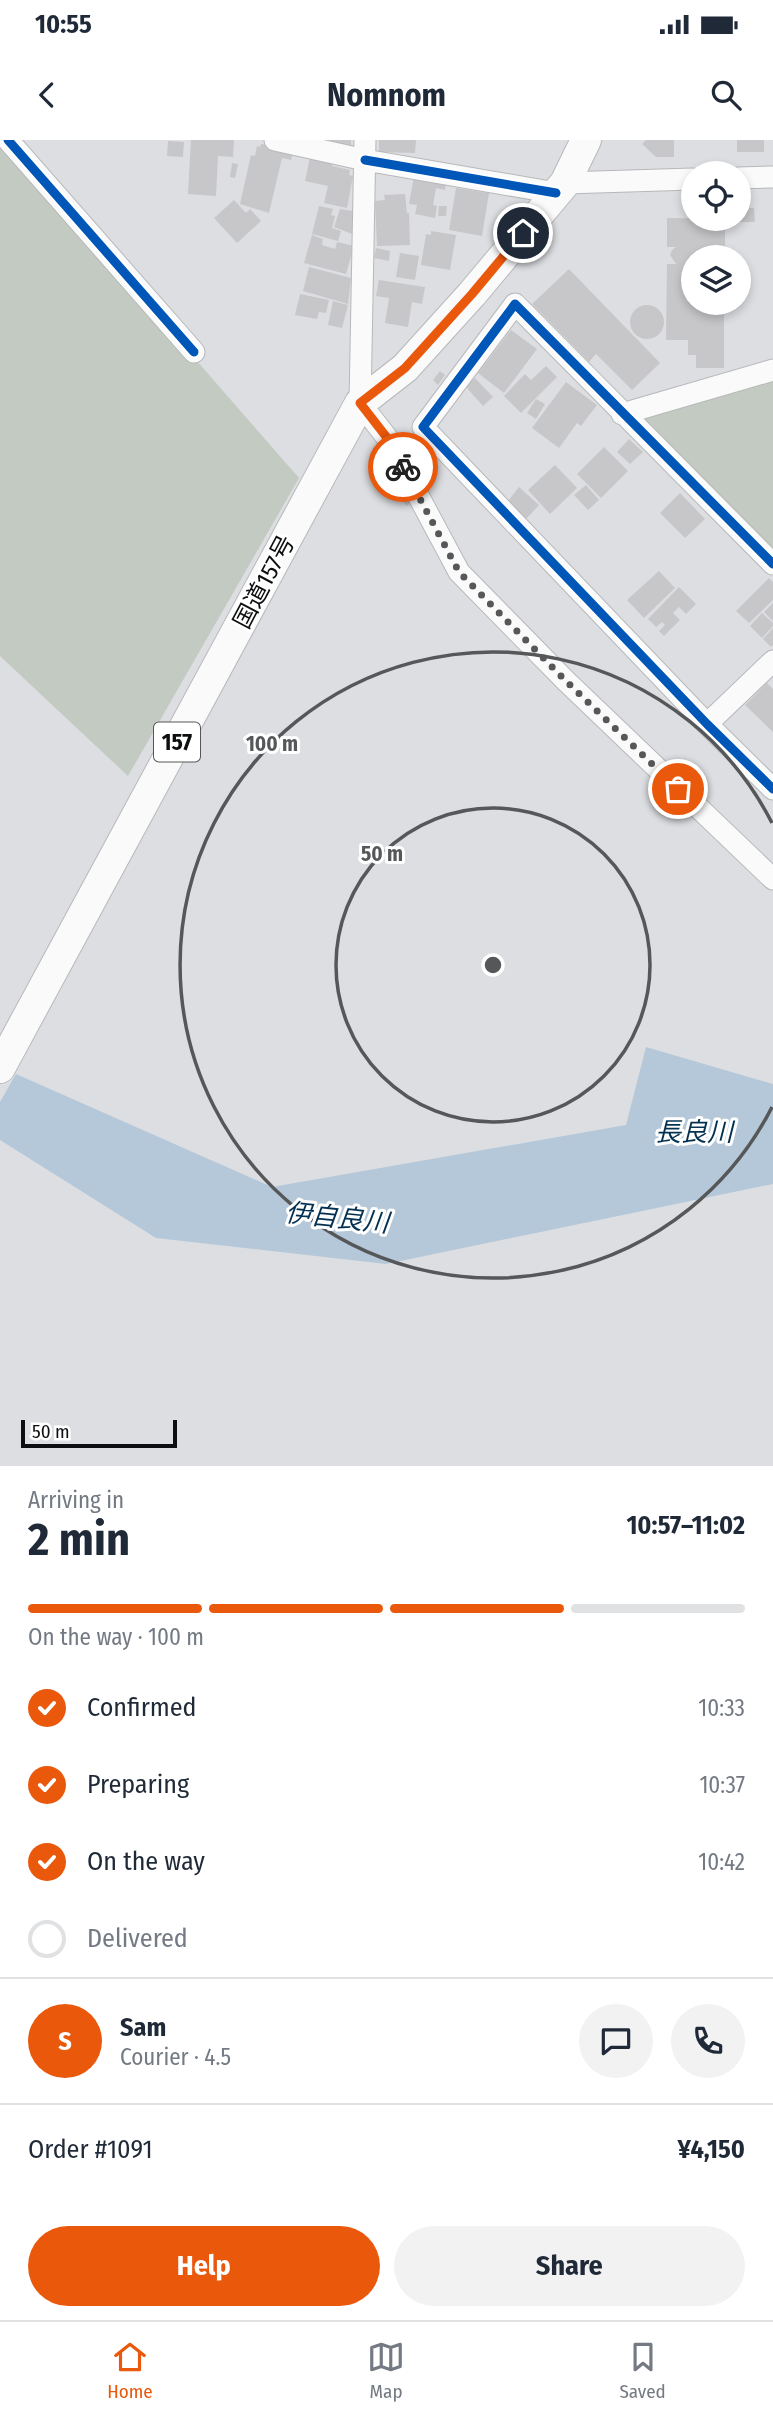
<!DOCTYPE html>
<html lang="en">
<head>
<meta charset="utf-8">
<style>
  :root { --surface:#fff; --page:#f2f2f3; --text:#1f2937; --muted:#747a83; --line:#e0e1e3; --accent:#ea580c }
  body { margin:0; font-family:"Fira Sans Condensed","Noto Sans JP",sans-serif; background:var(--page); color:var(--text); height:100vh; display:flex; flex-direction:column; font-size:26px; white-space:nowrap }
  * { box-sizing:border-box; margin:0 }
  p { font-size:23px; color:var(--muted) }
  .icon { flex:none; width:38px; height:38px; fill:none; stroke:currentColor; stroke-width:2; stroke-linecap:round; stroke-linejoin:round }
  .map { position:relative; height:1326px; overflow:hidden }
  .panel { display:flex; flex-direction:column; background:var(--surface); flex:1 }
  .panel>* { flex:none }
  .controls { position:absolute; left:681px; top:21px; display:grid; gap:14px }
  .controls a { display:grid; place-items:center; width:70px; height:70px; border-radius:50%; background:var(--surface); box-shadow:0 4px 10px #0003; font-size:35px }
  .scale { position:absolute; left:21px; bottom:18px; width:156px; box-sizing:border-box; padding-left:7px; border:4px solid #0d0e0f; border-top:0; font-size:19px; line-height:24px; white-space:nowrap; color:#0d0e0f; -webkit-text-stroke:5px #fff; paint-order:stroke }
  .pin { position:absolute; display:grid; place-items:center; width:60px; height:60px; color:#fff; margin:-30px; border:4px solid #fff; border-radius:50%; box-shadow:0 2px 7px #0007 }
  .courier { position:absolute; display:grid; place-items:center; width:70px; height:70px; margin:-35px; border:5px solid #ea580c; border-radius:50%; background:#fff; color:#222; box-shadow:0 2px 9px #0007 }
  .head em { font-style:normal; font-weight:700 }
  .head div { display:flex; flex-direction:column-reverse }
  .head { display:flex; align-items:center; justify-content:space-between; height:119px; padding:0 28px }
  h1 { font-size:46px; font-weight:700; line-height:52px }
  .bar { display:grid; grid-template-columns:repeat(4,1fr); gap:10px 7px; align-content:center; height:84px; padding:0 28px }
  .bar i { height:9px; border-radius:5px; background:var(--line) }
  .bar .active { background:var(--accent) }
  .bar p { grid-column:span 4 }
  .line { display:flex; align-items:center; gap:18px; padding:0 28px; border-top:2px solid var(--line) }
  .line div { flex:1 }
  .round { display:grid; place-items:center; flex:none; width:74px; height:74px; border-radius:37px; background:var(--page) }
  ol { padding:0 28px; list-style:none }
  li { display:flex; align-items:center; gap:21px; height:77px }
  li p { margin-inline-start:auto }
  li .icon { padding:7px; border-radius:50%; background:var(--accent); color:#fff; stroke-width:4 }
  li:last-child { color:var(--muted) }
  li i { width:38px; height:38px; border:4px solid var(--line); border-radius:50% }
  .cta { display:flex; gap:14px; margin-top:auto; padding:14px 28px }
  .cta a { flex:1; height:80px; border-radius:42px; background:var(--accent); color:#fff; font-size:28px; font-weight:700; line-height:80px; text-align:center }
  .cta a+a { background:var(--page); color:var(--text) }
  .status { display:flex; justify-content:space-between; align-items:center; height:49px; padding:0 35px; background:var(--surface); direction:ltr }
  .status svg { height:19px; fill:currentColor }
  header { display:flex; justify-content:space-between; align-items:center; height:91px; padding:0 28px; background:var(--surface); font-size:32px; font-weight:700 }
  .menu { display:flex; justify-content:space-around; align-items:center; height:98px; border-top:2px solid var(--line); background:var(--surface); font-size:19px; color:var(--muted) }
  .menu a { display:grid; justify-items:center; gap:4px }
  .menu .active { color:var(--accent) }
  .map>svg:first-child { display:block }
</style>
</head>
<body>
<div class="status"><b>10:55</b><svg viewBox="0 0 49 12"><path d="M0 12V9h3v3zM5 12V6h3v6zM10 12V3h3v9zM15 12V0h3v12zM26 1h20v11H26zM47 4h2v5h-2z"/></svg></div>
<header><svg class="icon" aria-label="back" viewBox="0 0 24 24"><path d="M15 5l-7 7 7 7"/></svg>Nomnom<svg class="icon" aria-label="search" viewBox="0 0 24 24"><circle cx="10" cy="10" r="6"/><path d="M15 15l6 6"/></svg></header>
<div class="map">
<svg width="773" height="1326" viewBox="0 0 773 1326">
  <rect width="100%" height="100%" fill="#dcdee1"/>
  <path fill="#c2cac1" d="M0 0H4L299 338 128 636 0 516Z
    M773 240V412L644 281 646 273Z"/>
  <path fill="#b5c8d9" d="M646 907 773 944V1044L386 1124 156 1098 0 1000V962L16 934 272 1047 626 985Z"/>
  <path fill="#c7c7ca" d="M191 0H234L233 17 218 16 216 56 188 54Z
    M330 0H351V5H330Z
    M379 0H416L415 13 379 12Z
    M646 0H674V17H656L642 4Z
    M737 0H764V12H737Z
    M168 1 184 2 183 17 167 16Z
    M261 4 294 9 291 20 282 18 269 73 240 64 251 15 255 16 257 6 260 7Z
    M311 12 334 17 332 26 350 30 349 35 353 36 347 68 324 63 328 46 305 41Z
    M232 23 238 24 235 38 230 37Z
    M414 36 446 42 445 50 436 48 433 65 437 66 435 78 415 74 417 65 409 64Z
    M456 48 489 53 482 96 449 90Z
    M405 54 407 73H409L410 105 377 106 375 61 385 60 384 55Z
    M234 60 246 73 250 69 261 81 237 103 214 78Z
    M319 66 333 69 331 75 335 76 332 88 341 91 338 101 312 94Z
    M439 66H447L446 76H438Z
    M739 68H754L755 82H738Z
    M340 69 353 71 352 94 334 87Z
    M667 78 725 79V117H693V163H724V228H696V215H688V200H666L667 124H676L670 115 672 110 676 107H667Z
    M431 91 456 95 450 130 421 125 426 94 431 95Z
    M312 95 323 99 322 105 335 109 337 102 354 106 346 134 304 123Z
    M376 108 390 111 389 121 374 118Z
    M400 113 419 116 415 140 396 137Z
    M309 127 351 138 348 164 303 151Z
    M569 129 660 223 632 250 596 214 589 222 532 164Z
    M379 140 425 147 422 164 412 162 408 187 385 183 389 158 376 156Z
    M300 154 329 160 326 173 319 172 317 179 295 175Z
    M333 161 348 165 342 188 328 185Z
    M630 182a17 17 0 1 1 34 0a17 17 0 1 1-34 0Z
    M511 190 537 209 504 253 478 233Z
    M546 226 557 237 521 273 504 256 525 234 531 240Z
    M440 231 445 235 438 245 433 240Z
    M475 238 493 257 483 266 466 247Z
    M566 242 597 265 581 286 577 283 559 308 532 288Z
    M536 259 545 264 536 279 527 273Z
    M629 299 643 312 630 324 617 312Z
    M604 307 628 331 601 358 577 334Z
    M555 325 577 348 550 374 528 350Z
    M405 342 418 357 407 366 394 351Z
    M586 345 599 360 588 370 574 355Z
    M519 347 539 365 526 379 508 361Z
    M680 353 705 379 685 398 660 373Z
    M659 431 675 448 644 478 627 460Z
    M769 438 773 442V460L749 483 736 471Z
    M679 447 696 464 686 474 679 467 673 473 680 480 664 496 659 491 665 485 662 482 656 487 648 479Z
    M773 463V481L764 472Z
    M762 473 773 483V486L762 498 750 486Z
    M773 488V505L771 507 763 499Z
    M767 543 773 549V592L745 565Z"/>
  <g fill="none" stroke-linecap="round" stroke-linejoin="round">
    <defs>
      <path id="minor" d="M8 0 194 212
        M275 0 365 20 556 53
        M365 0 360 263 388 299 459 432 566 541 773 739
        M738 38 773 37
        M565 43 693 39
        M622 274 773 230
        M773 424 515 164 423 287 707 584 773 649
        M707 584 773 521"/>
      <path id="highway" d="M0 928 360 263 405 228 472 154 565 43 586 0"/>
    </defs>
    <use href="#minor" stroke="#b7b8ba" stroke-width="23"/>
    <use href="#highway" stroke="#b7b8ba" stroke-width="32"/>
    <use href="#minor" stroke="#fafafa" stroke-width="21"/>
    <use href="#highway" stroke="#fafafa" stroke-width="30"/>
    <defs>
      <path id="cycleway" d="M8 0 194 212
        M365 20 556 53
        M773 424 515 164 423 287 707 584 773 649"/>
    </defs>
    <use href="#cycleway" stroke="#fff" stroke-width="13"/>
    <use href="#cycleway" stroke="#0057b8" stroke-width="9"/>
  </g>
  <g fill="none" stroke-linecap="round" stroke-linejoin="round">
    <path stroke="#555758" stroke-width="7" stroke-dasharray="0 12.6" d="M403 327 459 432 566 541 678 649"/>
    <path stroke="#ea580c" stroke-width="9" d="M403 327 388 299 360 263 405 228 472 154 523 93"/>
  </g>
  <g fill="none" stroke="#555758" stroke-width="3.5">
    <circle cx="493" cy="825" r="157"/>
    <path d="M772 967A313 313 0 1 1 772 683"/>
  </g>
  <g text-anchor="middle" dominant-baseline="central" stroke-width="6" stroke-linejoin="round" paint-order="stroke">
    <rect fill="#fff" stroke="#565657" stroke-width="2" x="154" y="582.5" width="46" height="39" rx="5"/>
    <g font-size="23" font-weight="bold" fill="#0d0e0f">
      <text x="177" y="602">157</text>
    </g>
    <g font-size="24" fill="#0d0e0f" stroke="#fff">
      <text transform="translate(264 442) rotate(-62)">国道157号</text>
    </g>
    <g font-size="26" font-style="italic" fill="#043152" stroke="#fff">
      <text x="694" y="992">長良川</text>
      <text transform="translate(337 1078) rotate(6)">伊自良川</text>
    </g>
  </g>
  <circle cx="493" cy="825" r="10" fill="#555758" stroke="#fff" stroke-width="3.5"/>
  <g font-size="21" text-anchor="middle" font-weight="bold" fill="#555758" stroke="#fff" stroke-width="6" stroke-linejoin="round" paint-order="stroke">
    <text x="272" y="611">100 m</text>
    <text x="382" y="721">50 m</text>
  </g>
</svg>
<div class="controls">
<a><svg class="icon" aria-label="locate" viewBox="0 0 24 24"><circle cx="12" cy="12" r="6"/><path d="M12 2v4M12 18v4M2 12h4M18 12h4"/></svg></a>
<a><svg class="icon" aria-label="layers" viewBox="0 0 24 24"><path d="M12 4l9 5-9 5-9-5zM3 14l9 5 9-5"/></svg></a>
</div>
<div class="scale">50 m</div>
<div class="pin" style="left:678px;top:649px;background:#ea580c"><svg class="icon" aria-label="bag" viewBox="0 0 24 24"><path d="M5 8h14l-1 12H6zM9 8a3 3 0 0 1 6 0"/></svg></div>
<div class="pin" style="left:523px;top:93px;background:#1f2937"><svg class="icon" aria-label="home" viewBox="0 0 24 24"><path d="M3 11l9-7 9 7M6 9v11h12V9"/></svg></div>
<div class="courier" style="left:403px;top:327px"><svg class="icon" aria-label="bike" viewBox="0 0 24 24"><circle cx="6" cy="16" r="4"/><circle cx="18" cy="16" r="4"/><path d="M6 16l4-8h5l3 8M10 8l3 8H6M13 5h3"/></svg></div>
</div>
<section class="panel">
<div class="head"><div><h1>2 min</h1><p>Arriving in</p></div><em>10:57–11:02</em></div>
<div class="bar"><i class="active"></i><i class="active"></i><i class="active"></i><i></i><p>On the way · 100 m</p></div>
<ol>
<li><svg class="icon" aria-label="check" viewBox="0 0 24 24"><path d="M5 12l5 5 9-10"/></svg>Confirmed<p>10:33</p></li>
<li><svg class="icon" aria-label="check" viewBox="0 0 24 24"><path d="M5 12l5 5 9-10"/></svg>Preparing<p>10:37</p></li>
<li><svg class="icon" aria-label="check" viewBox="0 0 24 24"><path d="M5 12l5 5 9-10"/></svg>On the way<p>10:42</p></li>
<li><i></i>Delivered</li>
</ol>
<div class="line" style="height:126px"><b class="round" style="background:var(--accent);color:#fff">S</b><div><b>Sam</b><p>Courier · 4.5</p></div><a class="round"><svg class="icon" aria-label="chat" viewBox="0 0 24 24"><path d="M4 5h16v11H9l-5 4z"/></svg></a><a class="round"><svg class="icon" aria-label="phone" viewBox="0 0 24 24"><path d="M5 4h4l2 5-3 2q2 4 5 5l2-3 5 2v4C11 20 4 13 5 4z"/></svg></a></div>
<div class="line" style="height:91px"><div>Order #1091</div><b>¥4,150</b></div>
<div class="cta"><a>Help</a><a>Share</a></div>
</section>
<nav class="menu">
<a class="active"><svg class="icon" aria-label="home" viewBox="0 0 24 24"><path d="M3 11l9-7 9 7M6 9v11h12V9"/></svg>Home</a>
<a><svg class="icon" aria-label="map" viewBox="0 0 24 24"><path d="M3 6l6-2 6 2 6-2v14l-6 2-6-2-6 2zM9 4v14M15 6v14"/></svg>Map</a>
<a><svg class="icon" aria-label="saved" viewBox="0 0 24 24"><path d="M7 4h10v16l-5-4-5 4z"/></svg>Saved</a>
</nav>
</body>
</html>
